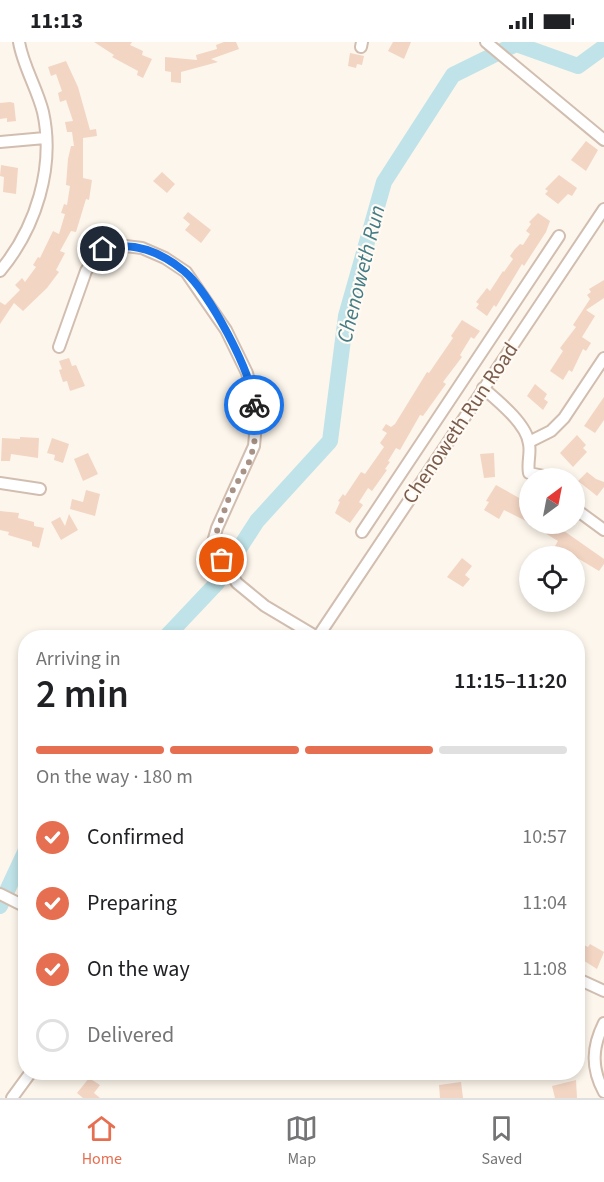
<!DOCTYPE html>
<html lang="en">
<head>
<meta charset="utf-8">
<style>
  :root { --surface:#fff; --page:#f6f6f6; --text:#202124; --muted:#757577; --line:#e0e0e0; --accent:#e76f51 }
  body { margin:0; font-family:"Source Sans 3",sans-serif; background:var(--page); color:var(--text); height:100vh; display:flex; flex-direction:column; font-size:22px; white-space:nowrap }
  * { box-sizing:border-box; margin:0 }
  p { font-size:20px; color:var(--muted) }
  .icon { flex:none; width:33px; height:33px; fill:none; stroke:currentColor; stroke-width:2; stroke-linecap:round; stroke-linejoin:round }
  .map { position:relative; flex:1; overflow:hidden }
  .details { position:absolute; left:18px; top:588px; width:567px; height:450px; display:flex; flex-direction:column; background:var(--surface); border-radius:24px; box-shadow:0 3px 9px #0003 }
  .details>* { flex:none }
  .needle { width:39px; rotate:32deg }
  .controls { position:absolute; left:519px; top:426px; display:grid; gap:12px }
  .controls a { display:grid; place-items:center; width:66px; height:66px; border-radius:50%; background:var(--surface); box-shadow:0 3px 9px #0003; font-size:30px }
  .pin { position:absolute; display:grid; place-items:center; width:51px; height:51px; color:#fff; margin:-26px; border:3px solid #fff; border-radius:50%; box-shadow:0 2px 6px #0007 }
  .courier { position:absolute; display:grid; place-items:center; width:60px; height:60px; margin:-30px; border:4px solid #1a73e8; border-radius:50%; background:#fff; color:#222; box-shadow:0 2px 8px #0007 }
  .headline em { font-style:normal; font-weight:600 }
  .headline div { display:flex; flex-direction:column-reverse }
  .headline { display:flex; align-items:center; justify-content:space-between; height:102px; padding:0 18px }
  h1 { font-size:39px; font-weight:600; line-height:45px }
  .bar { display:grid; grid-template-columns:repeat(4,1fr); gap:9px 6px; align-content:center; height:72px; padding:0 18px }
  .bar i { height:8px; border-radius:4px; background:var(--line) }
  .bar .active { background:var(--accent) }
  .bar p { grid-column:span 4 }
  ol { padding:0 18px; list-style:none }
  li { display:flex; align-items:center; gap:18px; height:66px }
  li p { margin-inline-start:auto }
  li .icon { padding:6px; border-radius:50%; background:var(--accent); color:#fff; stroke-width:4 }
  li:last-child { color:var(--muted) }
  li i { width:33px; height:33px; border:3px solid var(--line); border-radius:50% }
  .status { display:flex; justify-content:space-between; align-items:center; height:42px; padding:0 30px; background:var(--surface); direction:ltr }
  .status svg { height:16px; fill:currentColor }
  .tabs { display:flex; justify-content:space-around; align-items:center; height:84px; border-top:2px solid var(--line); background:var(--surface); font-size:16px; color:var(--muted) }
  .tabs a { display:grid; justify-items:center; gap:3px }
  .tabs .active { color:var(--accent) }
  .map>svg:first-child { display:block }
</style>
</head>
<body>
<div class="status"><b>11:13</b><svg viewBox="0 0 49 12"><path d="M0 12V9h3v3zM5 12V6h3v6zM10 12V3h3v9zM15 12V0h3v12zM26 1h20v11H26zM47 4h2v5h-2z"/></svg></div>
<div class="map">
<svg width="604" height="1056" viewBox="0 0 604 1056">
  <rect width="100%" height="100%" fill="#fdf6ec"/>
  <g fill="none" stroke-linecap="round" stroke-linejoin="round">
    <path stroke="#bfe3e8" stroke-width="16" d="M165 596 217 541 257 479 330 399 346 274 384 140 453 33 516 2 578 24 604 5
      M0 864 26 808"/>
  </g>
  <path fill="#f3d5c3" d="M94 0H132L130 3 143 9 142 13 152 17 143 36 137 33 138 29 112 15 114 13Z
    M224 0H236L239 7 211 17 218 20 181 30V41L171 40V30L165 29V15L197 18 196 13 217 7 216 3Z
    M393 0H411L404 17 388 9Z
    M350 11 364 14 362 23 357 22 356 26 348 24Z
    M66 19 78 45 90 88 96 87 97 94 83 96V136L92 138 89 158 86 157 76 190 71 189 60 209 65 211 56 228 59 230 47 246 23 269 14 261 0 282V260L5 263 20 248 15 243 22 236 25 240 36 225 33 223 38 215 40 216 53 189 59 192 65 172 61 171 64 162 67 163 70 144 66 143 68 117 71 104H74L72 90H67L65 80 73 79 66 58 60 60 58 51 62 49 56 32 51 34 48 25Z
    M10 60 14 61 16 79 7 80V76L0 77V61Z
    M586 99 598 108 586 129 571 118Z
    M1 123 18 126 16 152 3 150 4 135 0 134Z
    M162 130 175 142 167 151 153 139Z
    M559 133 577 146 572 154 568 152 558 162 545 152 548 149 545 147Z
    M188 170 211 188 201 201 185 188 190 182 183 176Z
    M538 171 550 179 546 190 524 224 522 222 496 265 494 263 487 274 476 266 479 262 476 260 487 246 490 249 503 229 504 230 513 217 510 214 515 207 520 202 523 203 530 192 526 189 531 182 529 180Z
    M604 238V256L586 268 595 274 582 295 591 301 586 309 583 307 572 330 569 328 563 338 550 329 563 309 560 306 576 285 573 283 590 257 587 253 591 250 589 247Z
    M462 278 480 289 474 297 471 295 460 313 462 315 443 340 446 342 423 374 420 373 400 408 396 406 388 419 390 420 385 427 387 428 372 449 368 446 359 460 363 463 350 481 335 471 340 460 338 459 343 452 345 454 361 430 365 432 384 405 380 401 387 391 382 388 386 382 391 385 395 382 427 330 429 331 453 296 451 294Z
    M69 316 72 324 76 323 85 344 70 349 67 339 63 340 59 328 62 327 59 319Z
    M535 342 547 352 544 357 548 360 543 368 527 354Z
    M604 355V378L595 391 584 384Z
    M577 393 586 403 583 406 587 410 573 425 560 411Z
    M20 395 39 396 38 416 11 412 10 419H1L2 396 20 397Z
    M52 396 69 402 63 421 54 418 55 413 47 411Z
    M88 411 98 432 83 439 74 417Z
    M494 411 495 435 484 436 480 412Z
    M587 430 596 437 604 440V445L597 454 578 439Z
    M496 443 530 462V481L504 468 499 477 484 468 489 460 486 459Z
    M86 448 100 452 95 474 70 467 72 457 83 460Z
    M0 469 19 471 18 476 34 480V484L44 486 39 506 32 504V500L8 493 9 490 0 488Z
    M69 472 78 488 61 498 51 480 60 475 65 484Z
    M530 482H554L604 517V522L599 529 574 514 563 509 560 510 559 506 555 504 558 499Z
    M462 516 472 524 465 533 470 537 463 545 447 535Z
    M578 900 588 905 590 902 604 910 597 927 578 915Z
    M89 1036 100 1043 94 1051 100 1056H83L77 1051Z
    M576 1038 577 1056H555L552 1044Z
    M461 1040 463 1056H440L439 1043Z"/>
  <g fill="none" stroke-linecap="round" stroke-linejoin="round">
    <defs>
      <path id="minor" d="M486 0 604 98
        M361 5 362 0
        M0 100 45 96
        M0 229C36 186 55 125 43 70 37 46 23 24 19 0
        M59 305 86 229 95 215 103 207 117 203 142 206 165 216 186 230 226 288 247 331 254 358 256 382 254 404 217 486 213 500 216 510 237 541 265 564 317 595
        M483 346C497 358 527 382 529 402 531 411 527 421 529 431L544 434 546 436
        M529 400 551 389 564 376 604 316
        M0 441 40 447
        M574 466 604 488
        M362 490 559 194
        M317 596 604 167
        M0 852 26 865
        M578 937 604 949
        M604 981C592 1005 591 1026 604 1050
        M12 1056 31 1030"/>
    </defs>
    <use href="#minor" stroke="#d1beb0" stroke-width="14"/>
    <use href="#minor" stroke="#fff" stroke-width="10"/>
  </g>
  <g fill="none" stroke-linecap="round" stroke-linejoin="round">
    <path stroke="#a89285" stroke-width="6" stroke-dasharray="0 10.8" d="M222 518 213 500 230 453 249 420 254 404 256 382 254 363"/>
    <path stroke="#1a73e8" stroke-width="8" d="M103 207C133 199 161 210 184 229 209 250 252 330 254 363"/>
  </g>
  <g text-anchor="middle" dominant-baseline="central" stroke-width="4.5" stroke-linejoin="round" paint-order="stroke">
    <g font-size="21" fill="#7a5c4d" stroke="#fffaf3">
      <text transform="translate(460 381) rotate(-56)">Chenoweth Run Road</text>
    </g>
    <g font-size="22" font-style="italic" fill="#437c86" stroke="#fffaf3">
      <text transform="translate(361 232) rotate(-76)">Chenoweth Run</text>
    </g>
  </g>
</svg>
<div class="controls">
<a><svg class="needle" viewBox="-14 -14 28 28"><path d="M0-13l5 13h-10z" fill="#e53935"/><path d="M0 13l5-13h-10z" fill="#757577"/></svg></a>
<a><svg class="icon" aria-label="locate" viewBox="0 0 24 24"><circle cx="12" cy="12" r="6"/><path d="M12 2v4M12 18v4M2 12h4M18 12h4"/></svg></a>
</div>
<div class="pin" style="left:222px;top:518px;background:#ea580c"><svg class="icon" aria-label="bag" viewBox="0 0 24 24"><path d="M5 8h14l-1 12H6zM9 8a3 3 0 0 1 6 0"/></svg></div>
<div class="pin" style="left:103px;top:207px;background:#1f2937"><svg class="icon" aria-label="home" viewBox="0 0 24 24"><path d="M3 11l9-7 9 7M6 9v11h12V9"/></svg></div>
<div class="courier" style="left:254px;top:363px"><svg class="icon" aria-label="bike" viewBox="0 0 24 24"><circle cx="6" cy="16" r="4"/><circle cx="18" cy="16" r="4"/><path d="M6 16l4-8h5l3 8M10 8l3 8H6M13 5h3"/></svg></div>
<section class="details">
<div class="headline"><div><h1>2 min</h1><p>Arriving in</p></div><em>11:15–11:20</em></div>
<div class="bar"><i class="active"></i><i class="active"></i><i class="active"></i><i></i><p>On the way · 180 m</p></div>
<ol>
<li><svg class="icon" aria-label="check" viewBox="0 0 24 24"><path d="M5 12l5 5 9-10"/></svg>Confirmed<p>10:57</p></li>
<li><svg class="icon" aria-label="check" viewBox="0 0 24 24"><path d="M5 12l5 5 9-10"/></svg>Preparing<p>11:04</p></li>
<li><svg class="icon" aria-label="check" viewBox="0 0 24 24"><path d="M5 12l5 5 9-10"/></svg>On the way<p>11:08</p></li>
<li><i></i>Delivered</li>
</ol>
</section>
</div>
<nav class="tabs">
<a class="active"><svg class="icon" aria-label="home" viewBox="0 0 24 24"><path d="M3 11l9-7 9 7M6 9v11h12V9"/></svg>Home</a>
<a><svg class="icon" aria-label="map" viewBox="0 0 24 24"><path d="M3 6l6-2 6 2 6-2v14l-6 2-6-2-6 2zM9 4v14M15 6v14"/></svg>Map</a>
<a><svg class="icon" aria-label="saved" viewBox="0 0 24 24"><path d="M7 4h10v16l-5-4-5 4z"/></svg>Saved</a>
</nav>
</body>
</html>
